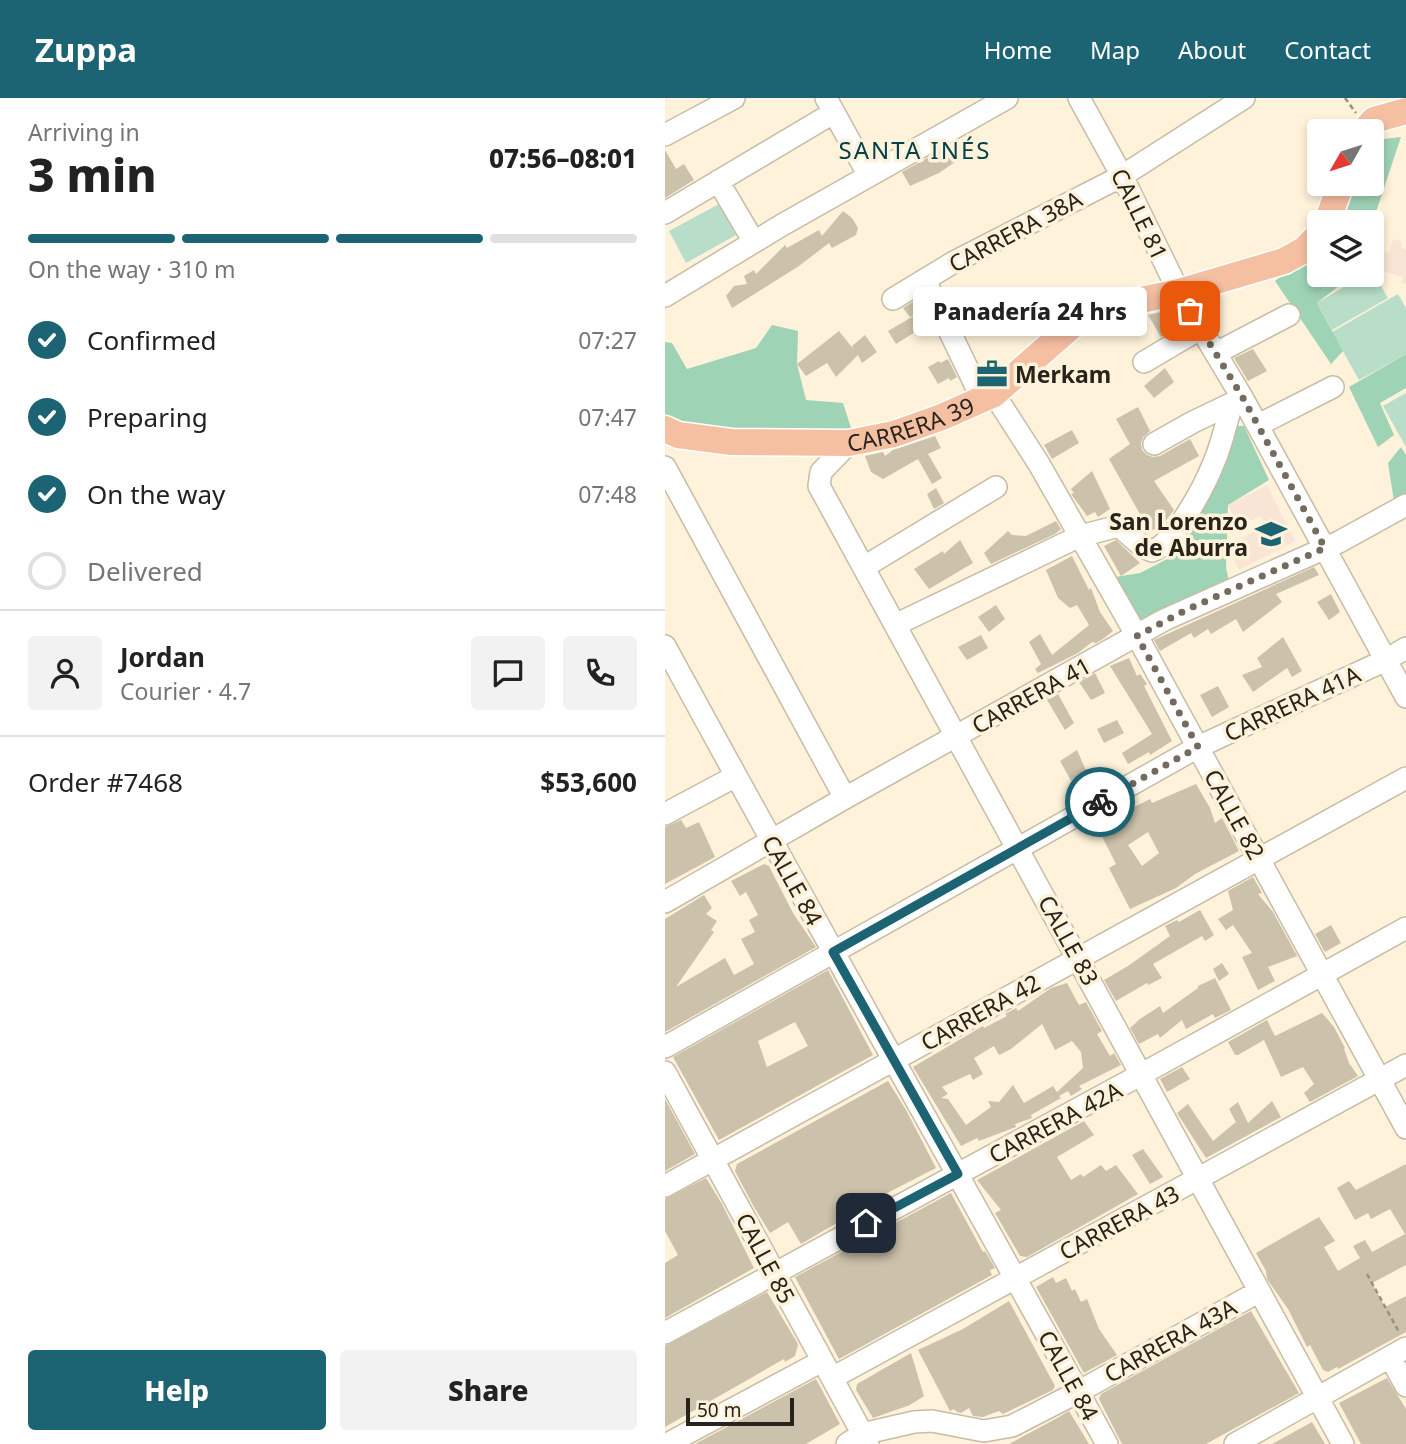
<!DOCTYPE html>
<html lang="en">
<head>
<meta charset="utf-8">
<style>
  :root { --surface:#fff; --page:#f2f2f2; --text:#222; --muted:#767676; --line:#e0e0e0; --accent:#1c6473 }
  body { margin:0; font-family:"Noto Sans",sans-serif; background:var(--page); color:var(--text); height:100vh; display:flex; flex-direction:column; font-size:26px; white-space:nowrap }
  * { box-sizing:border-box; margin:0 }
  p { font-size:23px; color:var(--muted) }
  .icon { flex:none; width:38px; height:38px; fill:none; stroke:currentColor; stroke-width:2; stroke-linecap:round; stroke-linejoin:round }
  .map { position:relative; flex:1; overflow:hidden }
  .details { display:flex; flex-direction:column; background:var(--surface); width:665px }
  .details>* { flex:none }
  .needle { width:46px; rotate:231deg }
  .fabs { position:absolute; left:642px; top:21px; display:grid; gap:14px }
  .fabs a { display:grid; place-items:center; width:77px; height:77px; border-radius:7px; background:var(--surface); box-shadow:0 4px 10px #0003; font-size:35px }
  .scale { position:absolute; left:21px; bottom:18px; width:108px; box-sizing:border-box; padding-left:7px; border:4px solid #28231b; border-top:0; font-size:19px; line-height:24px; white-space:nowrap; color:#28231b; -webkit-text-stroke:5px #fef2da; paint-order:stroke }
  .pin { position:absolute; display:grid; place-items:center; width:60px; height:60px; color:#fff; margin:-30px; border-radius:14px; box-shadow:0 4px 10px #0006 }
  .courier { position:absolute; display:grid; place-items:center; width:70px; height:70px; margin:-35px; border:5px solid #1c6473; border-radius:50%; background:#fff; color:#222; box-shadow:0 2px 9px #0007 }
  .bubble { position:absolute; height:49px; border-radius:7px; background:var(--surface); box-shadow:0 4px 10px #0003; font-size:23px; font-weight:800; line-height:49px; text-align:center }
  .overview em { font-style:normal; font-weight:800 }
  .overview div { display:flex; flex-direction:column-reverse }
  .overview { display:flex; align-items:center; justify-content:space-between; height:119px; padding:0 28px }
  h1 { font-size:46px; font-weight:800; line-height:52px }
  .bar { display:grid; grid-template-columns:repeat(4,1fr); gap:10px 7px; align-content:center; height:84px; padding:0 28px }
  .bar i { height:9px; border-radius:5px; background:var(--line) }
  .bar .current { background:var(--accent) }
  .bar p { grid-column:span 4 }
  .line { display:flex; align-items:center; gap:18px; padding:0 28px; border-top:2px solid var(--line) }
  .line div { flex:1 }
  .round { display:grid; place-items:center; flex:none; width:74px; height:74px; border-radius:7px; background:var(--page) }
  ol { padding:0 28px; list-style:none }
  li { display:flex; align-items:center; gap:21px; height:77px }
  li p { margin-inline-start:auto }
  li .icon { padding:7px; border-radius:50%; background:var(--accent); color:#fff; stroke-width:4 }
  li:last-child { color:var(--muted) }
  li i { width:38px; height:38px; border:4px solid var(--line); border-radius:50% }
  .button { display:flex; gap:14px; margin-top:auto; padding:14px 28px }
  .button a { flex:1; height:80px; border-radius:7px; background:var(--accent); color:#fff; font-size:28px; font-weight:800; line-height:80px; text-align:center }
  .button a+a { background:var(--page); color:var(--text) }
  header { display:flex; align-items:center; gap:42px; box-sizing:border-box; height:98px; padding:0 35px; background:var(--accent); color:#fff }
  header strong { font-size:33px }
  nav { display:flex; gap:38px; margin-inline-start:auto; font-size:24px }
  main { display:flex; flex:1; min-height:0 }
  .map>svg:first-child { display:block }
</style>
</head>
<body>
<header>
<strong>Zuppa</strong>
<nav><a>Home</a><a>Map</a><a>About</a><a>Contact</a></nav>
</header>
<main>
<section class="details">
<div class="overview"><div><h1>3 min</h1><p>Arriving in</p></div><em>07:56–08:01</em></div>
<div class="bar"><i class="current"></i><i class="current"></i><i class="current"></i><i></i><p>On the way · 310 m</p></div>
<ol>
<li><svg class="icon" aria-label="check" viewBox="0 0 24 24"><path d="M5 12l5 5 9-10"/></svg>Confirmed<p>07:27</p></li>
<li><svg class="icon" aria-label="check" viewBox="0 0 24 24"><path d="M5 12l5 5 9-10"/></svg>Preparing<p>07:47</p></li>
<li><svg class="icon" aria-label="check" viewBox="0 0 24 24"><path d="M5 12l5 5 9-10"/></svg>On the way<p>07:48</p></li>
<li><i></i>Delivered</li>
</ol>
<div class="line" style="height:126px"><a class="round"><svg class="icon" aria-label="person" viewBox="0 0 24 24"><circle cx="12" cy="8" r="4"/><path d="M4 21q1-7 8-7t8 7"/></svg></a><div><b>Jordan</b><p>Courier · 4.7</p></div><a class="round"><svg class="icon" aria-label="chat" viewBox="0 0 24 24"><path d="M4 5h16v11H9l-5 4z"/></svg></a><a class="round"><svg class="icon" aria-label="phone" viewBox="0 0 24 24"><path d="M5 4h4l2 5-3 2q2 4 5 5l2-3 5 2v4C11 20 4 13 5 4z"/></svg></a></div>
<div class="line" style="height:91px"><div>Order #7468</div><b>$53,600</b></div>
<div class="button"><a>Help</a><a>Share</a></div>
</section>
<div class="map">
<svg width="741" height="1346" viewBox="0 0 741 1346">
  <rect width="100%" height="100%" fill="#fef2da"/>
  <path fill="#f8e5d5" d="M728 141 737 144 736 150 741 151V186L736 185 738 179 711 171 707 164V157L713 153 724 155Z
    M602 387 630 443 574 472 562 448 601 428 595 418 574 429 563 407Z"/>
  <path fill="#b8dec9" d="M54 106 71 137 21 165 4 133Z
    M707 172 723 200 667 232 652 205 699 177H707Z
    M733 196 741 210V256L694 282 667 234Z
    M741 295V349L718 308Z"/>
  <path fill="#9fd3b6" d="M736 39 707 126 671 124 690 86H707V51L711 42Z
    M654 149V177H688L652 205 678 253 666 266 610 183Z
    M107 227 133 233 132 266 141 302 178 305 189 339 100 337 0 323V244L7 245 22 271 91 250Z
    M741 256V290L715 305 729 337 713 349 684 289Z
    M572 328H579L604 382 563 407 561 470 565 487 474 531 444 480 475 475 516 454 562 361Z
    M736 349 741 357V398L729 403 723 365Z"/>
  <path fill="#ccc1aa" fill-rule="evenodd" d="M280 50 290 64 274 75 245 88 237 74Z
    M0 52 11 71 19 66 29 82 0 100Z
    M178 113 187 120 193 130 191 137 167 150 164 145 134 168 67 210 61 198 69 188 82 186 79 178 89 172 91 176 120 147 122 150 154 132 157 138Z
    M254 200 259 211 245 219 238 210Z
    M509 211 518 226 496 239 483 217Z
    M252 216 260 228 231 246 223 233Z
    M174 233 189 252 187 248 200 237 212 254 197 265 193 257 171 279 162 265 141 278 132 266Z
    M588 251 602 273 583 283 569 260Z
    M283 261 292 279 285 283 284 280 273 286 263 269 274 263 275 265Z
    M500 270 509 284 489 300 479 288Z
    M473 309 485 333 478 339 476 345 477 352 482 357 488 359 495 358 525 341 534 358 489 383 509 412 500 424 485 434 444 361 465 346 451 321Z
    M407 332 414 345 387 361 379 347Z
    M270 338 276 350 263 356 277 380 267 386 253 361 218 381 206 374 200 358 218 354 220 358 228 352Z
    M427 373 445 411 433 419 430 414 422 418 406 396 409 395 406 391Z
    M271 390 279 405 269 411 262 396Z
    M391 423 396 431 390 436 326 466 319 455 343 433 347 437 361 438Z
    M295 442 308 465 264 491 249 471 278 453 279 456Z
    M451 442 475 465 456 478 439 448Z
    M407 458 424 492 426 490 435 514 448 533 438 541 431 545 427 544 413 555 373 575 370 571 376 566 364 544 375 536 387 557 424 527 412 507 405 510 393 500 381 472Z
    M649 469 654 477 611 496 617 504 578 534 571 521 546 536 543 531 529 540 526 535 495 553 489 542Z
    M666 496 675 514 664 522 652 504Z
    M331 507 340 521 324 534 313 519Z
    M316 537 323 550 302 562 293 549Z
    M618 539 637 573 627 579 622 570 588 594 577 577 597 569 592 560Z
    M464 560 472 578 475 576 482 586 479 588 507 643 485 657 484 654 463 666 457 655 487 636 445 568Z
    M430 575 440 595 426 602 414 584Z
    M553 588 564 609 547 619 535 597Z
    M393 596 409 625 400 632 382 602Z
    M452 622 459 635 439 645 432 631Z
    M412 652 427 686 413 695 395 663Z
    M531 686 545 710 550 725 557 720 574 753 530 776 511 790 465 811 444 770 451 766 429 723 446 713 448 720 485 701 487 705ZM483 734 494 755 477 768 463 747Z
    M16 722 21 730 34 724 50 759 0 786V729Z
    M99 766 104 768 128 815 151 849 0 934V821L39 797 47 810 41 816 52 823 46 832 49 834 11 889 60 860 69 877 89 866 76 841 90 834 84 822 93 817 81 794 75 798 66 783Z
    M588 779 597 795 593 796 608 814 636 865 632 858 603 869 610 883 593 892 577 859 587 855 568 827 561 832 553 821 568 812 563 793Z
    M535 812 549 837 540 843 537 838 488 866 497 880 483 887 482 885 451 903 439 882 463 868 505 838 500 828 512 822 514 824Z
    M666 827 676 845 660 854 650 836Z
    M557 865 564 876 554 883 548 871Z
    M163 872 208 957 54 1042 8 959ZM130 924 143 948 102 969 93 943Z
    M550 880 566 912 550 920 548 916 521 931 517 922 495 940 493 936 474 946 465 930 475 921 495 908 498 915 533 890V888Z
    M402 885 414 907 421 904 437 933 432 936 445 958 449 955 456 967 414 988 417 991 406 998 403 993 394 998 396 1000 366 1017 367 1020 350 1026 351 1029 314 1043 312 1040 296 1048 248 969 318 928 319 930 342 918 340 916 351 910 353 913 386 890ZM377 926 390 952 407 943 416 954 418 970 392 994 388 988 359 1005 348 987 334 1004 323 1003 326 1009 301 1027 283 1001 276 1000 283 996 277 989 305 976 308 982 318 976 309 960 329 948 334 957 346 951Z
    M657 915 669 929 680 950 679 951 684 965 693 978 645 1004 639 995 649 986 638 969 616 979 599 942 573 957H570L563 944 602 922 610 938Z
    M517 969 525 981 502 994 495 981Z
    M223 983 241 1012 271 1070 226 1093 136 1146 123 1124 105 1135 89 1109 70 1073 72 1066Z
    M0 1001 30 1056 0 1073Z
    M607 1003 616 1019 541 1060 512 1015 523 1006 548 1043 571 1024 564 1011 573 1004 583 1025Z
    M419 1023 429 1037 392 1059 406 1082 416 1076 418 1079 436 1067 441 1073 451 1067 473 1096 362 1159 355 1158 330 1115 336 1112 312 1082Z
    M478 1051 498 1079 485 1086 467 1057Z
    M741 1066V1167L707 1185 720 1209 741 1198V1234L673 1271 672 1269 663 1274 658 1272 645 1247 642 1249 623 1211 602 1181 601 1173 591 1155 654 1119 670 1143 659 1149 673 1173 695 1160 688 1148 700 1142 707 1154 740 1136 725 1111 706 1121 703 1115 690 1122 672 1090 684 1083 691 1092Z
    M41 1080 57 1106 89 1170 0 1220V1165L13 1157 0 1133V1101Z
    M286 1095 318 1154 320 1153 330 1170 325 1172 327 1177 174 1261 130 1179Z
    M388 1179 391 1185 401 1180 407 1193 410 1191 416 1204 422 1201 434 1231 452 1257 419 1275 371 1189Z
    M102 1194 133 1246 130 1258 120 1264 119 1261 0 1329V1248Z
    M344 1203 390 1288 388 1292 338 1316 334 1313 318 1319 308 1318 304 1310 296 1315 292 1314 289 1311 285 1313 253 1252 298 1231Z
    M586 1213 634 1295 541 1346H457L434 1301 436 1296Z
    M246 1255 259 1298 245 1307 208 1320 191 1292 192 1286Z
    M722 1280 741 1311V1346H696L674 1305Z
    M151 1281 175 1326 141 1346H30Z
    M404 1313 424 1346H344L394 1319Z
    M647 1324 660 1346H607Z"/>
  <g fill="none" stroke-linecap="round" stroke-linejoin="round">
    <defs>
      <path id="minor" d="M161 0 204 78
        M414 0 457 78 514 194 578 301 741 599
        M0 37 69 0
        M53 83 89 144
        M0 115 168 15
        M260 182 317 301
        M0 198 117 127 342 0
        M228 201 289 164 457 78 579 0
        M551 255 624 217
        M479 264 535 231
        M329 296 374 366 472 538 741 1030
        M593 327 668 289
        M184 345 156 374 154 388 678 1346
        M489 346 528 324 574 302
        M0 369 180 700
        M199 469 331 389
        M230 527 415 438 454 428 478 449 487 453C510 445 540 387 549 364 557 346 561 325 567 306
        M0 548C145 815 295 1079 442 1346
        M0 716 71 678
        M0 804 180 700 499 522 674 444 741 407
        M0 949 533 649 721 562 741 550
        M0 974 203 1346
        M0 1088 741 680
        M0 1235 477 976 741 830
        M725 1259 741 1288
        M167 1280 741 967
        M2 1346 157 1263
        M182 1346 197 1336 249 1324 267 1323 319 1333 347 1328 413 1294 593 1194
        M570 1346 741 1250"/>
      <g id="major">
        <path d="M699 33 709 22 741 13"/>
        <path d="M662 124 676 86"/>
        <path id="s1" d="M0 331 13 337 66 344 184 345 229 336 277 319 329 296 409 226 438 210 514 194 619 163 639 152 654 137"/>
      </g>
    </defs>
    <use href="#minor" stroke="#c7bca5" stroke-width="24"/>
    <use href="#major" stroke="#fff" stroke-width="29"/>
    <path stroke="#999180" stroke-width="2.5" stroke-dasharray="5 3.5" stroke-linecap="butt" d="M680 0 691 15
      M702 1176 734 1234"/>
    <use href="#minor" stroke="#fff" stroke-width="21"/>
    <use href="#major" stroke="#f5bfa2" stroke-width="26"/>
  </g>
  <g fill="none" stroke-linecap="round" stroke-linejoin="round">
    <path stroke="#736b5e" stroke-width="7" stroke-dasharray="0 12.6" d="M435 704 533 649 472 538 521 512 660 450 578 300 525 213"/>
    <path stroke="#1c6473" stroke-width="9" d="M201 1125 293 1076 168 854 435 704"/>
  </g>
  <defs>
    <symbol id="office-bare" viewBox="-9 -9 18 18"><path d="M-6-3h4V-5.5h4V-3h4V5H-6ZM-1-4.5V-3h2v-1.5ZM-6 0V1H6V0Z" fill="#1c6473" stroke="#fef2da" stroke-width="2.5" paint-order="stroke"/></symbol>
    <symbol id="school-bare" viewBox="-9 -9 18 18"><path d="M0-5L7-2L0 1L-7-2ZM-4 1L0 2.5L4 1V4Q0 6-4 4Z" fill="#1c6473" stroke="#fef2da" stroke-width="2.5" paint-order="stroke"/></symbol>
  </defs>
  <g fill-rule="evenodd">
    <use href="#office-bare" x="305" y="254" width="44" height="44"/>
    <use href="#school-bare" x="584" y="414" width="44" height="44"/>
  </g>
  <g text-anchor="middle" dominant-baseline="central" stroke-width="7" stroke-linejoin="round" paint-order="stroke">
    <g font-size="23" fill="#28231b" stroke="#fef2da">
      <text transform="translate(475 116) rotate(64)">CALLE 81</text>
      <text transform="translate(350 133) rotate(-28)">CARRERA 38A</text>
      <text stroke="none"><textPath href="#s1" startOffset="250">CARRERA 39</textPath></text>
      <text transform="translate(366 597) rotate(-29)">CARRERA 41</text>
      <text transform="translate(627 605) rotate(-25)">CARRERA 41A</text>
      <text transform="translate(570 716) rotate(61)">CALLE 82</text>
      <text transform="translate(128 782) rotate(61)">CALLE 84</text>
      <text transform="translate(404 842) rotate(61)">CALLE 83</text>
      <text transform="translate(315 914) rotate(-29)">CARRERA 42</text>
      <text transform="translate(390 1024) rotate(-28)">CARRERA 42A</text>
      <text transform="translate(454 1124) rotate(-28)">CARRERA 43</text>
      <text transform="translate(101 1160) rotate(62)">CALLE 85</text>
      <text transform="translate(505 1242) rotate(-29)">CARRERA 43A</text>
      <text transform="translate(404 1277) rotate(61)">CALLE 84</text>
    </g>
    <g font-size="23" font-weight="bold" fill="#28231b" stroke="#fef2da" text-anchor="start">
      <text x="350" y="276">Merkam</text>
      <text x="583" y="423" text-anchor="end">San Lorenzo<tspan x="583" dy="26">de Aburra</tspan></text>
    </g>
    <g font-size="24" letter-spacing="2" fill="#03414d" stroke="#fef2da">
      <text x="250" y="51">SANTA INÉS</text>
    </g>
  </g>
</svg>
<div class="fabs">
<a><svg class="needle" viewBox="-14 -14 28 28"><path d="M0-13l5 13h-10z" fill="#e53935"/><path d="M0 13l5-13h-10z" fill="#767676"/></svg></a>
<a><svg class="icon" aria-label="layers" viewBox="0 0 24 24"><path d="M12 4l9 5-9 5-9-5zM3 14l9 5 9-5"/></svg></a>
</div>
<div class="scale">50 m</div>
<div class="pin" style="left:525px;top:213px;background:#ea580c"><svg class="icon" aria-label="bag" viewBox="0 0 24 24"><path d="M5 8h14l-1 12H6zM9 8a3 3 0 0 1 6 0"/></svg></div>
<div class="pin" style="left:201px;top:1125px;background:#1f2937"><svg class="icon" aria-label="home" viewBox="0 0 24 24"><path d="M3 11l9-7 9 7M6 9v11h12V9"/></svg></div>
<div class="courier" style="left:435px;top:704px"><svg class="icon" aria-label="bike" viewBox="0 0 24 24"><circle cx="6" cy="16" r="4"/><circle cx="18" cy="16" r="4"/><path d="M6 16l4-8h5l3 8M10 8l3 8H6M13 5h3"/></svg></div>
<div class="bubble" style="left:248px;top:189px;width:234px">Panadería 24 hrs</div>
</div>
</main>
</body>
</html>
